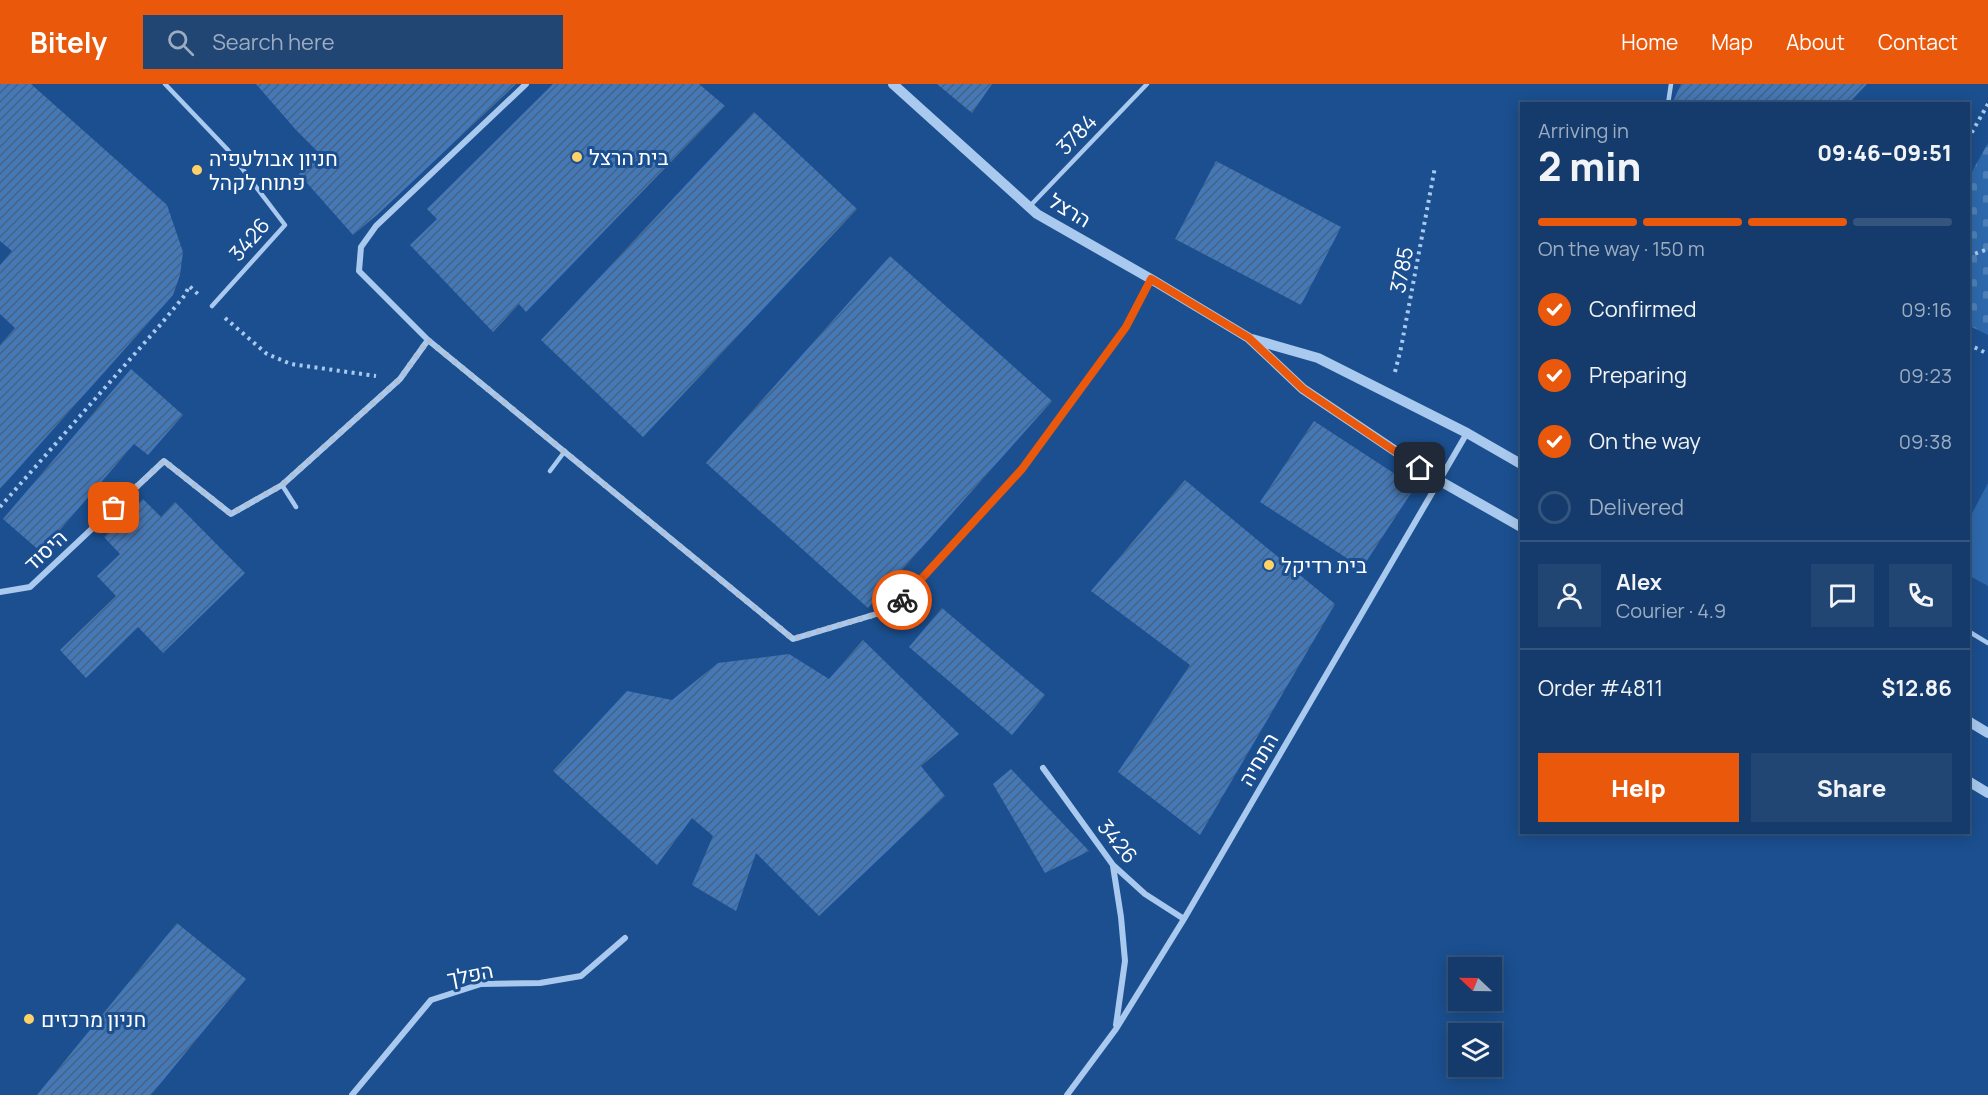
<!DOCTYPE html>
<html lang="en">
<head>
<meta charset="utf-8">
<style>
  :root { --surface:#143b6b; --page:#214673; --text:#f1f3f6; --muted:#9dadc1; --line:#33557e; --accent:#ea580c }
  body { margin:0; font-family:Manrope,Heebo,sans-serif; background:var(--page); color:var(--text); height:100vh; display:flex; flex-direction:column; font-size:22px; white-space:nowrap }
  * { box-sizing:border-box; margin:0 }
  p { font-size:20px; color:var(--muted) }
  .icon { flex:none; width:33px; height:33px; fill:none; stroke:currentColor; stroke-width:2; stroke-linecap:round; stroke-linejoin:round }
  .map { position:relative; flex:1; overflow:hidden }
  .sheet { position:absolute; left:1520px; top:18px; width:450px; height:732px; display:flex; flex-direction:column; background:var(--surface); border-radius:0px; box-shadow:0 3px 15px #0003,0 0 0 2px var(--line) }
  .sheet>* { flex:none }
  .needle { width:39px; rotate:292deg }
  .buttons { position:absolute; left:1448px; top:873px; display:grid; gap:12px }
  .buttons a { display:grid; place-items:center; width:54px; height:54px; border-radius:0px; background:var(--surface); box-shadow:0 3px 15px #0003,0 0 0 2px var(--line); font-size:30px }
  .pin { position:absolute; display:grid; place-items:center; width:51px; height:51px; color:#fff; margin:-26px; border-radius:12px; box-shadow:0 3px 9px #0006 }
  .courier { position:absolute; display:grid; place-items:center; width:60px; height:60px; margin:-30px; border:4px solid #ea580c; border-radius:50%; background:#fff; color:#222; box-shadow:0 2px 8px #0007 }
  .summary em { font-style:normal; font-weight:800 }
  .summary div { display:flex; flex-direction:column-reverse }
  .summary { display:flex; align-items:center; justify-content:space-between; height:102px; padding:0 18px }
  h1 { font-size:39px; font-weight:800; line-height:45px }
  .bar { display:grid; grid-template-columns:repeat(4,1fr); gap:9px 6px; align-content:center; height:72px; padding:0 18px }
  .bar i { height:8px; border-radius:4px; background:var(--line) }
  .bar .active { background:var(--accent) }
  .bar p { grid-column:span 4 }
  .line { display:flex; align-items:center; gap:15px; padding:0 18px; border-top:2px solid var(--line) }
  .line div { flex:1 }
  .round { display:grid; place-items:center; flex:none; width:63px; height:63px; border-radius:0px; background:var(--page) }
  ol { padding:0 18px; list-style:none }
  li { display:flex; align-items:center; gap:18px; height:66px }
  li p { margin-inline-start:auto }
  li .icon { padding:6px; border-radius:50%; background:var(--accent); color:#fff; stroke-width:4 }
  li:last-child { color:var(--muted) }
  li i { width:33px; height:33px; border:3px solid var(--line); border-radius:50% }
  .cta { display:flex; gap:12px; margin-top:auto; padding:12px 18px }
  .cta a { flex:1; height:69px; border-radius:0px; background:var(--accent); color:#fff; font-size:24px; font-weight:800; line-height:69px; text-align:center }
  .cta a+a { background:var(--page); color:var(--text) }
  header { display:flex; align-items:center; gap:36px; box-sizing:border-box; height:84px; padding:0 30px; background:var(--accent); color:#fff }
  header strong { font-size:28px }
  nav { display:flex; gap:33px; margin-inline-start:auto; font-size:21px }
  .search { width:420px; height:54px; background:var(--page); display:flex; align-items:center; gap:15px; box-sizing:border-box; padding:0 21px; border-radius:0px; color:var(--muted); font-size:22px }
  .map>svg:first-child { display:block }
</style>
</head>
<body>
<header>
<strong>Bitely</strong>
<div class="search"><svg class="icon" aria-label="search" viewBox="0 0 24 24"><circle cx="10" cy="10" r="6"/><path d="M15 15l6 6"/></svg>Search here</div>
<nav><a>Home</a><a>Map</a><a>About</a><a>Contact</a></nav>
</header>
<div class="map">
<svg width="1988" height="1011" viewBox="0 0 1988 1011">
  <defs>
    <pattern id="cemetery-stones" width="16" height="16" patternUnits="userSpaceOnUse" patternTransform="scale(1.5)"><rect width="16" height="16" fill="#2e69ad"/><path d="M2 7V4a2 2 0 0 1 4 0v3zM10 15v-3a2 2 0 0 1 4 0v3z" fill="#4d80b9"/></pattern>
    <pattern id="building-hatch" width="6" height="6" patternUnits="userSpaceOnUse" patternTransform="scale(1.5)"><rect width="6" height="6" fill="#4478b7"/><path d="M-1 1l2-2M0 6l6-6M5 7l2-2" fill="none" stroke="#486282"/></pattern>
  </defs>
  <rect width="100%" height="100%" fill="#1b4f8f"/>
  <path fill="url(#cemetery-stones)" d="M1988 59V251L1968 241V95Z"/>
  <path fill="#2e69ad" d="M1988 399V502L1968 491V437Z"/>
  <path fill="url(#building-hatch)" d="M0 0H31L167 121 183 168 180 191 173 211 0 405V261L15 244 0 230V181L12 167 0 157Z
    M256 0H516L377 131 353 151 299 90 321 71 296 46Z
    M553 0H699L725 22 526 228 519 220 493 248 410 161 437 135 427 125Z
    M937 0H992L972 29Z
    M1681 0H1867L1848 20H1672Z
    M754 28 857 125 643 353 541 256Z
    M1216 77 1341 143 1301 221 1175 155Z
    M890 172 1052 317 868 524 706 379Z
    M131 285 183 331 148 371 134 360 41 468 3 435Z
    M1314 337 1415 403 1362 484 1260 418Z
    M1185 396 1335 520 1200 751 1118 688 1190 581 1091 507Z
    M143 415 161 433 175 418 245 489 163 569 138 543 86 594 60 566 116 512 97 492 120 470 104 453Z
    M942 524 1045 611 1012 651 909 563Z
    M863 556 959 650 921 682 945 712 819 832 756 769 736 827 692 801 713 752 692 734 657 781 553 687 627 607 672 616 718 579 789 570 829 595Z
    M1011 685 1089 767 1045 789 993 700Z
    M177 839 246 895 151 1011H37Z"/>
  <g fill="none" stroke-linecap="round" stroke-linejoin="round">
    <path stroke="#a9c9ee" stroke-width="4" stroke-dasharray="3 4.5" stroke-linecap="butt" d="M1968 55 1988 20
      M1968 172 1988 165
      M225 234 267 270 291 280 376 292
      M1968 260 1988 270
      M1395 288 1401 264 1435 83
      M0 423 161 240 185 211 189 202 199 211"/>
    <path stroke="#a9c9ee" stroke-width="4.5" d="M165 0 228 66 285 141 212 222
      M1668 20 1671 0
      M1029 123 1147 0
      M550 387 565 367
      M282 401 296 423
      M1968 547 1988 559"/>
    <path stroke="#a9c9ee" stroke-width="6" d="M526 0 376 142 361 163 359 187 428 256 793 555 893 525 1022 385 1126 243 1151 195
      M0 508 30 503 164 377 231 430 282 401 400 295 428 256
      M1043 684 1113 781 1145 810 1184 835
      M1113 782 1121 833 1125 877 1116 941
      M352 1011 431 916 481 900 540 899 581 892 625 854
      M1067 1011 1116 945 1184 835 1467 349"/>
    <path stroke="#a9c9ee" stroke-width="10" d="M893 0 1037 130 1151 195 1249 254 1303 305 1440 397 1521 443
      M1252 255 1318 274 1467 349 1521 380
      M1968 637 1988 649
      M1968 697 1988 709"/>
  </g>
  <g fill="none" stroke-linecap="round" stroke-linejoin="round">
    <path stroke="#afc1d8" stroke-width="6" stroke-dasharray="0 10.8" d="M114 424 164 377 231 430 282 401 400 295 428 256 793 555 893 525 902 516"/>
    <path stroke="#ea580c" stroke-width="8" d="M902 516 1022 385 1126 243 1151 195 1249 254 1303 305 1420 384"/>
  </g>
  <g fill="#ffd166" stroke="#1b4f8f" stroke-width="2">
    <circle cx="577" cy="73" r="6"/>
    <circle cx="197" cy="86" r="6"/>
    <circle cx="1269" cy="481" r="6"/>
    <circle cx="29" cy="935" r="6"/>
  </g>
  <g text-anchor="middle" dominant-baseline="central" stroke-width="6" stroke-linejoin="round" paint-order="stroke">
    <g font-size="21" fill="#fff" stroke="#1b4f8f">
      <text transform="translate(1076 50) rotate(-46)">3784</text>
      <text transform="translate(1070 126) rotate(31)">הרצל</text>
      <text transform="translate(249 155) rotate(-49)">3426</text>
      <text transform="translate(1401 186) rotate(-79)">3785</text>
      <text transform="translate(45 466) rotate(-43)">היסוד</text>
      <text transform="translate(1258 675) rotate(-60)">התחיה</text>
      <text transform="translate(1118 757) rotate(51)">3426</text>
      <text transform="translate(470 890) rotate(-11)">הפלך</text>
    </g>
    <g font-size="21" fill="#fff" stroke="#1b4f8f" text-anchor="start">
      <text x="589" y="73">בית הרצל</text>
      <text x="209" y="74">חניון אבולעפיה<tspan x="209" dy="24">פתוח לקהל</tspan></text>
      <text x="1281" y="481">בית רדיקל</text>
      <text x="41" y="935">חניון מרכזים</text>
    </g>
  </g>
</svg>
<div class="buttons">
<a><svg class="needle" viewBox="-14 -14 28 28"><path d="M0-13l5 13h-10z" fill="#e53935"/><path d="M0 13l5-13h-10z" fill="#9dadc1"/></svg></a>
<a><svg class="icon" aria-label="layers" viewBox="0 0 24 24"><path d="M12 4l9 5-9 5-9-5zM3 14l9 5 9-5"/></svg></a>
</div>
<div class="pin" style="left:114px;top:424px;background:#ea580c"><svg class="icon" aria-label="bag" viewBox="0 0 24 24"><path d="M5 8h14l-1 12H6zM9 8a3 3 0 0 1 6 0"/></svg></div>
<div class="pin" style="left:1420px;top:384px;background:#1f2937"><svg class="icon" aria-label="home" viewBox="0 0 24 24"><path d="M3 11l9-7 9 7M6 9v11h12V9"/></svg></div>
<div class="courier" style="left:902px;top:516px"><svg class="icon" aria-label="bike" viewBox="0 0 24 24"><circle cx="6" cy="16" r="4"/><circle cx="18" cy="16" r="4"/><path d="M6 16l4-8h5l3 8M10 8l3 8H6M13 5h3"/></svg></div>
<section class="sheet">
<div class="summary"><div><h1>2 min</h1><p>Arriving in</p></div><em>09:46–09:51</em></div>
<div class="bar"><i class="active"></i><i class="active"></i><i class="active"></i><i></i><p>On the way · 150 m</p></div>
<ol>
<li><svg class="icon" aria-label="check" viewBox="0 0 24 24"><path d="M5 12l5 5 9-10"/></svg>Confirmed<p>09:16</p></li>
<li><svg class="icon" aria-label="check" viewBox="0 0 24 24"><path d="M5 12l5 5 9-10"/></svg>Preparing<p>09:23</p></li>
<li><svg class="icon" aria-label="check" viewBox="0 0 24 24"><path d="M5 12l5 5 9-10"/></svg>On the way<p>09:38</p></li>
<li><i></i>Delivered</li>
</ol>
<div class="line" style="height:108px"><a class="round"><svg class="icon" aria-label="person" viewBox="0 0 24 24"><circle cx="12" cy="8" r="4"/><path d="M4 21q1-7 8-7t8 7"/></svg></a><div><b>Alex</b><p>Courier · 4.9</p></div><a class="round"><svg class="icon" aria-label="chat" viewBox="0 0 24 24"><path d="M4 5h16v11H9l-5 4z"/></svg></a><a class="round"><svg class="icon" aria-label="phone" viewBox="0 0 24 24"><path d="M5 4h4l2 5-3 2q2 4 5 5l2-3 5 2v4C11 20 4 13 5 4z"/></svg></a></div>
<div class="line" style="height:78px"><div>Order #4811</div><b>$12.86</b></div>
<div class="cta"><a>Help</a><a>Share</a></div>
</section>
</div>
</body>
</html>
